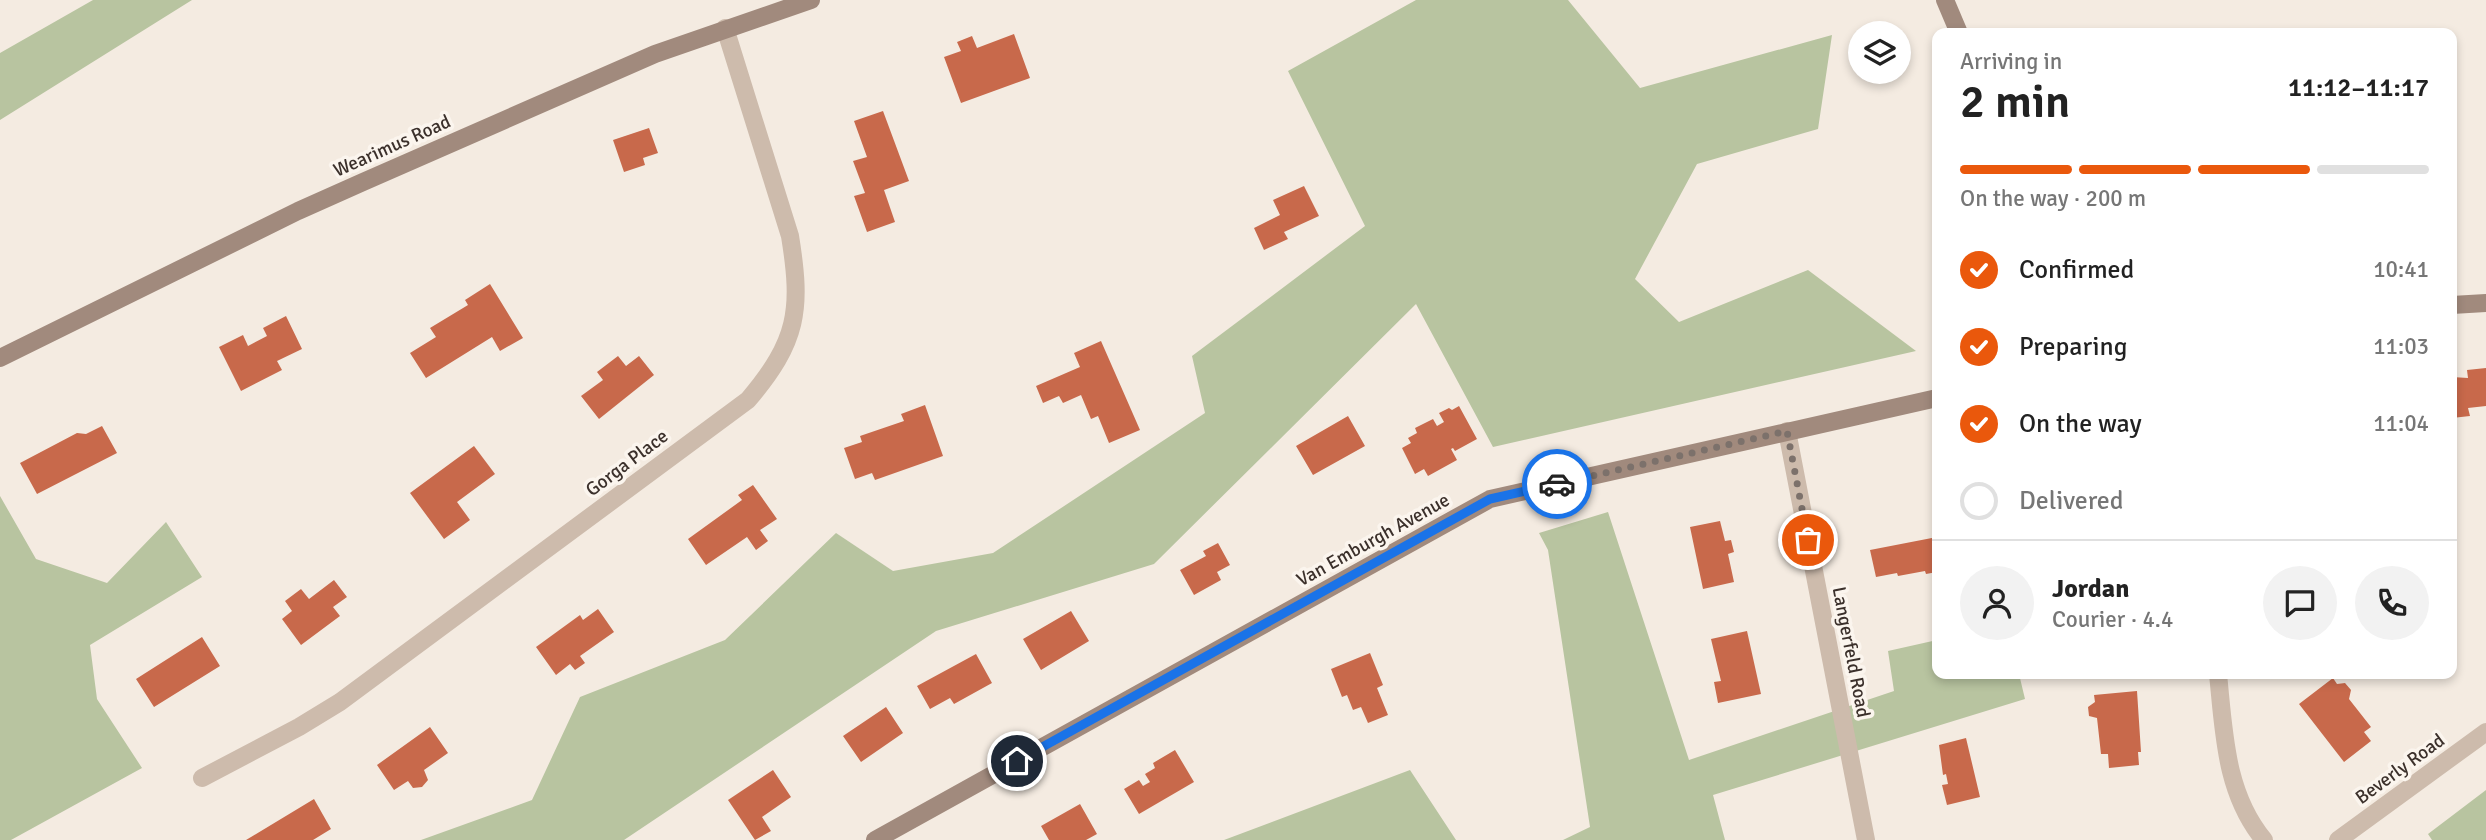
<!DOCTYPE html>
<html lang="en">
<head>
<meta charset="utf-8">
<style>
  :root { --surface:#fff; --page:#f2f2f2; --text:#222; --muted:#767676; --line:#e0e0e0; --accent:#ea580c }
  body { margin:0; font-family:Signika,sans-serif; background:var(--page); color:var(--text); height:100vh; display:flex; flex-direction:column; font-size:26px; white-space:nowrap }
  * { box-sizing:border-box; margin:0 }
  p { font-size:23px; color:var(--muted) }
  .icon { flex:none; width:38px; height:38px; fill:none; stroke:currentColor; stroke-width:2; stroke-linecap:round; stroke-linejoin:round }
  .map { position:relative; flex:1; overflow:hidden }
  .side { position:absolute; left:1932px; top:28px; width:525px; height:651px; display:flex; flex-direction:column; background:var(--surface); border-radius:14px; box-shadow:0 4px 10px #0003 }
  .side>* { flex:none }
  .controls { position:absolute; left:1848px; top:21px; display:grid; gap:14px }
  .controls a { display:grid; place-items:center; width:63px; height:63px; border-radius:50%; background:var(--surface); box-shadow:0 4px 10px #0003; font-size:35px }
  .pin { position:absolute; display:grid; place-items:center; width:60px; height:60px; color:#fff; margin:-30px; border:4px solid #fff; border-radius:50%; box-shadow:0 2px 7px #0007 }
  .courier { position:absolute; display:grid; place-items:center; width:70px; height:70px; margin:-35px; border:5px solid #1a73e8; border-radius:50%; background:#fff; color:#222; box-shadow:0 2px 9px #0007 }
  .headline em { font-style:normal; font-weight:600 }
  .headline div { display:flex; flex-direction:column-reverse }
  .headline { display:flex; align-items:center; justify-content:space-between; height:119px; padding:0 28px }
  h1 { font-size:46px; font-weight:600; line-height:52px }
  .bar { display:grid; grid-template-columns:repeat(4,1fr); gap:10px 7px; align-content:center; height:84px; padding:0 28px }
  .bar i { height:9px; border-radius:5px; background:var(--line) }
  .bar .on { background:var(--accent) }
  .bar p { grid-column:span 4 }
  .line { display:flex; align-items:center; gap:18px; padding:0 28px; border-top:2px solid var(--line) }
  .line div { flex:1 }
  .round { display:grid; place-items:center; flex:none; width:74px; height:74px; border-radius:37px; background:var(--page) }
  ol { padding:0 28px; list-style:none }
  li { display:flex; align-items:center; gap:21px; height:77px }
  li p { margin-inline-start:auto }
  li .icon { padding:7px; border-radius:50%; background:var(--accent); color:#fff; stroke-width:4 }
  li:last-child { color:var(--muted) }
  li i { width:38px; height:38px; border:4px solid var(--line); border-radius:50% }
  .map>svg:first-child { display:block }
</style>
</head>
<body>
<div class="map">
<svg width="2486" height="840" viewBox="0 0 2486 840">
  <rect width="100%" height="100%" fill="#f4ebe1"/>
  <path fill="#b8c4a0" d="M93 0H192L0 120V53Z
    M1416 0H1568L1640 88 1832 35 1818 129 1697 164 1635 279 1679 322 1808 270 1916 351 1493 447 1416 304 1154 564 936 631 624 840H421L532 800 580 697 725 640 836 533 893 571 993 553 1205 413 1192 356 1365 226 1288 71Z
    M0 496 36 559 107 583 166 522 202 577 90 645 97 699 142 768 11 840H0Z
    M1608 512 1689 760 1894 691 1888 651 1937 640V674H2019L2025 699 1713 795 1725 840H1563L1590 827 1548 550 1539 533Z
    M1410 770 1456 840H1224Z
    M2486 790V840H2432L2428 834Z"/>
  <path fill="#c8694b" d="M1014 34 1030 78 961 103 944 57 961 51 957 42 972 36 977 48Z
    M883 111 909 181 884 190 895 222 867 232 854 196 865 193 853 161 867 157 854 121Z
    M649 128 658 153 643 158 645 165 624 172 613 140Z
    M1304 186 1319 216 1284 232 1288 239 1264 250 1254 228 1280 215 1273 200Z
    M490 284 523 338 500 351 492 337 426 378 410 353 436 337 430 328 468 305 465 300Z
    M286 316 302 349 277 361 282 370 241 391 219 347 243 335 248 346 267 336 263 328Z
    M1101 341 1140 430 1109 443 1098 416 1091 419 1081 395 1063 403 1059 396 1043 403 1036 386 1080 367 1074 353Z
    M618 356 626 366 639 356 654 375 599 419 581 396 603 380 597 372Z
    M2486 368V406L2468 408 2470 416 2452 418V377L2468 378 2467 370Z
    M925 405 943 456 875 480 872 473 855 479 844 448 862 442 860 436 904 421 901 414Z
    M1459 406 1477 439 1455 451 1453 448 1451 449 1457 460 1428 476 1424 469 1415 474 1402 448 1411 443 1408 438 1417 433 1415 428 1433 419 1437 426 1444 422 1439 413 1449 408 1452 410Z
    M1348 416 1365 446 1313 475 1296 446Z
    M102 426 117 453 37 494 20 463 77 433 86 434Z
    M474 446 495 474 457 502 470 520 444 539 410 493Z
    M753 485 777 519 760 530 768 541 756 550 747 537 706 565 688 539 742 500 738 495Z
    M1720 521 1725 541 1731 540 1734 552 1728 554 1734 582 1703 589 1690 527Z
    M1937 537V572L1926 574 1925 571 1898 576 1897 573 1876 577 1870 550Z
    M1218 543 1230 565 1217 572 1221 580 1194 595 1180 570 1206 556 1203 551Z
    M334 580 347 597 333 607 340 616 301 645 282 619 292 611 285 601 301 589 309 599Z
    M598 609 614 632 580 656 585 663 575 670 570 664 556 675 536 647 580 615 583 620Z
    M1071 611 1089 641 1041 670 1023 639Z
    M1747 631 1761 694 1718 703 1714 682 1721 681 1711 639Z
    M202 637 220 666 154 707 136 679Z
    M1370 653 1383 685 1377 688 1388 715 1368 723 1361 707 1353 710 1347 695 1342 697 1331 669Z
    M976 654 992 683 954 704 950 698 930 709 917 686Z
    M2333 678 2337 684 2345 683 2351 690 2349 699 2371 727 2364 732 2371 741 2344 762 2299 704Z
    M2137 691 2141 752H2138L2139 765 2109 768 2108 754H2101L2097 718 2089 716 2088 707 2095 702 2094 695Z
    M886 707 903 733 861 762 843 736Z
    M430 727 448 753 424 770 428 780 422 787 413 788 408 781 394 790 377 765Z
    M1966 738 1980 797 1947 805 1942 785 1948 784 1946 774 1943 775 1939 745Z
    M1175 750 1194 782 1139 814 1124 789 1139 780 1143 786 1150 782 1145 774 1155 768 1153 763Z
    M773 770 791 797 762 817 771 831 755 840 728 800Z
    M314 799 331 829 313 840H246Z
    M1080 804 1097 834 1086 840H1049L1041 826Z"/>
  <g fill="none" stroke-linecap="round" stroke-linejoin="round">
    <path stroke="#cdbbac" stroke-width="18" d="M1787 431 1866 840
      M2218 674C2224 732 2225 793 2264 840
      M202 778 299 727 340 702 748 400C798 341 802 310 790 236L725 28
      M2338 840 2486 732"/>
    <path stroke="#a18a7d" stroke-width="18" d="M1945 0 1959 33
      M2452 305 2486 303
      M0 358 298 211 363 182 655 54 811 0
      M875 840 1490 499 1937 398"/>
  </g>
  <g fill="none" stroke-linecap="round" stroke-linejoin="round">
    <path stroke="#7c716b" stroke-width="7" stroke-dasharray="0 12.6" d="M1557 484 1787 431 1808 540"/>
    <path stroke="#1a73e8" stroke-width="9" d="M1017 761 1490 499 1557 484"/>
  </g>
  <g text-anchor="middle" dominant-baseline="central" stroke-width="7" stroke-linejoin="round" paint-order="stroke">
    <g font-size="19" fill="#3b302b" stroke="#fbf5ee">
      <text transform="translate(392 146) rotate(-24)">Wearimus Road</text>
      <text transform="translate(627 463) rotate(-37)">Gorga Place</text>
      <text transform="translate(1373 540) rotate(-29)">Van Emburgh Avenue</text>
      <text transform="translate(1851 652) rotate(79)">Langerfeld Road</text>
      <text transform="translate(2400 769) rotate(-36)">Beverly Road</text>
    </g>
  </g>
</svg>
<div class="controls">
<a><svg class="icon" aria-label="layers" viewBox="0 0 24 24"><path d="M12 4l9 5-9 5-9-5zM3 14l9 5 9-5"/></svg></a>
</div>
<div class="pin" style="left:1808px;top:540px;background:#ea580c"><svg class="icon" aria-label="bag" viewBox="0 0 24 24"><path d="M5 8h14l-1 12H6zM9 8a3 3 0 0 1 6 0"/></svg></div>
<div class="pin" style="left:1017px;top:761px;background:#1f2937"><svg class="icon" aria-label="home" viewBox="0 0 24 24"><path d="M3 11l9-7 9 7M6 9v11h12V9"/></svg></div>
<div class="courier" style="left:1557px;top:484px"><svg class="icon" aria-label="car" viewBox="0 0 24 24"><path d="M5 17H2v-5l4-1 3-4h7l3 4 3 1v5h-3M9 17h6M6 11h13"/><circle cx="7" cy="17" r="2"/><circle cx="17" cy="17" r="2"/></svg></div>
<section class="side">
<div class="headline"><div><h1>2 min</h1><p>Arriving in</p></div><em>11:12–11:17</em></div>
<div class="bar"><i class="on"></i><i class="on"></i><i class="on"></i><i></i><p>On the way · 200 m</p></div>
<ol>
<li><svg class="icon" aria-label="check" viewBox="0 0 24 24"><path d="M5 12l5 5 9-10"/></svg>Confirmed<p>10:41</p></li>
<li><svg class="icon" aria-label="check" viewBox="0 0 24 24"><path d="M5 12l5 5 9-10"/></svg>Preparing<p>11:03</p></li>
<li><svg class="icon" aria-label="check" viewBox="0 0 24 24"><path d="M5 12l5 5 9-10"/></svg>On the way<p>11:04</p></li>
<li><i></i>Delivered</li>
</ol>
<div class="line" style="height:126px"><a class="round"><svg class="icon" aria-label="person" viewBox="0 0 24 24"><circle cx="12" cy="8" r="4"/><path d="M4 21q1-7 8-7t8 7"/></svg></a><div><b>Jordan</b><p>Courier · 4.4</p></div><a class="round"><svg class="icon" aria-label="chat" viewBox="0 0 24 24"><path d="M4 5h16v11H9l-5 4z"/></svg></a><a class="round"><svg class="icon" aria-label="phone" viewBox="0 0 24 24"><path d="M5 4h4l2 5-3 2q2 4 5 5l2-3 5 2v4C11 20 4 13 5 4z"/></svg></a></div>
</section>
</div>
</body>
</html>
